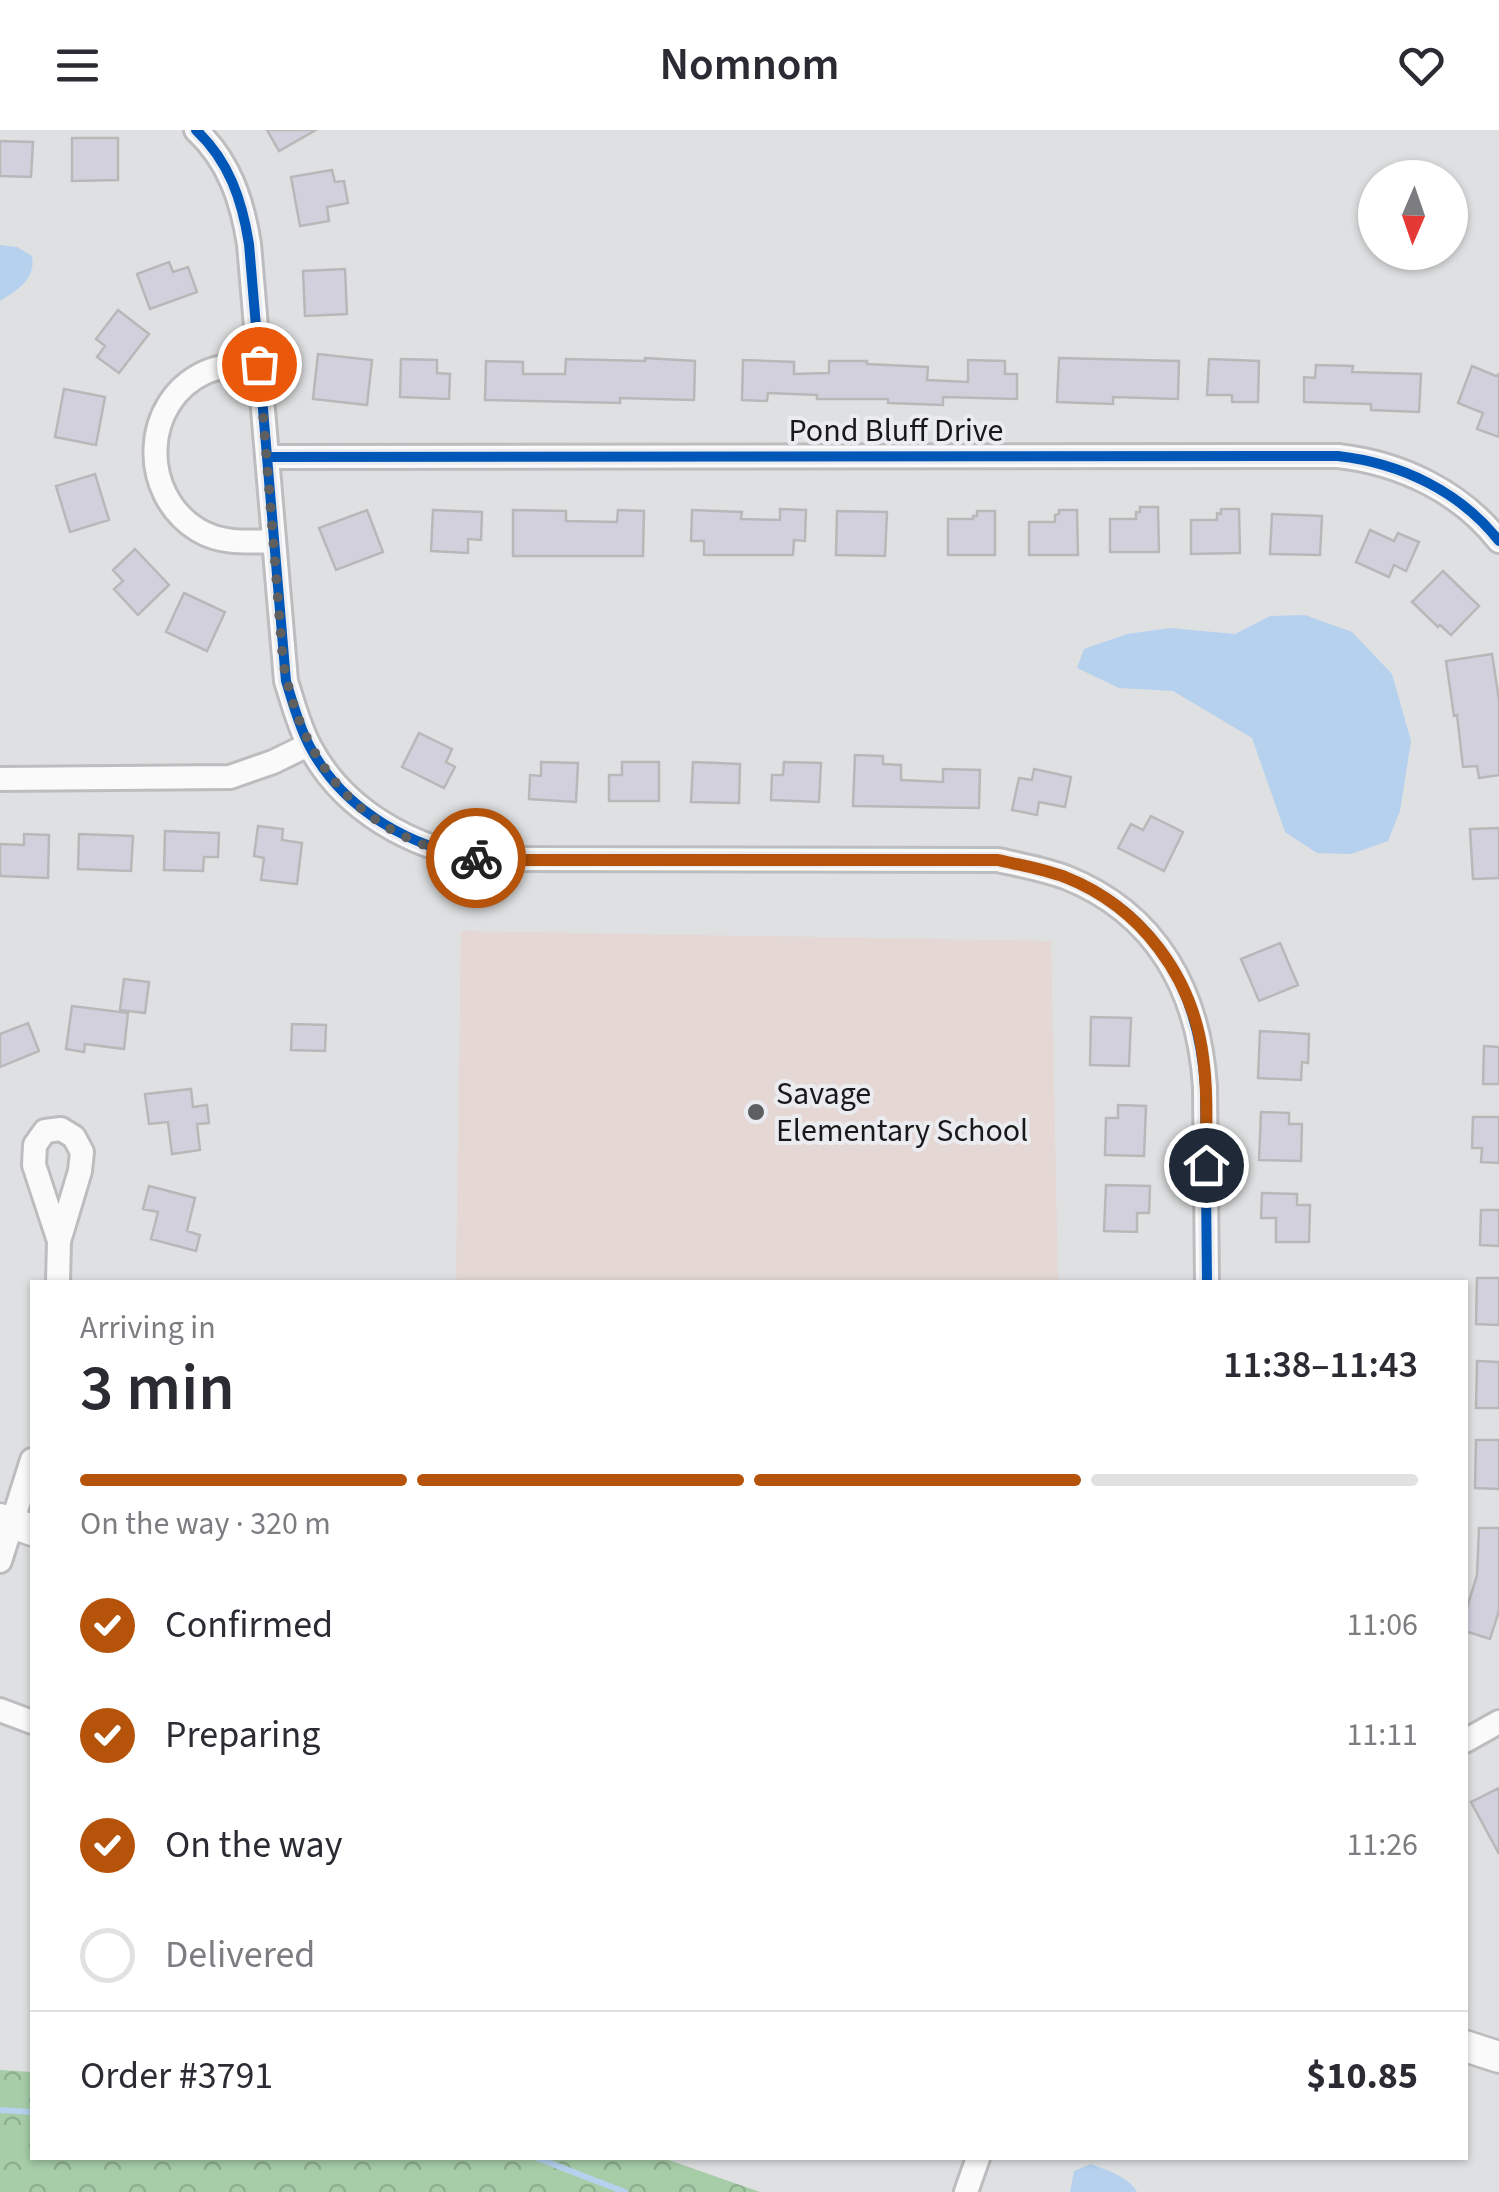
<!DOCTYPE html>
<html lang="en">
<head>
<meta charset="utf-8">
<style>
  :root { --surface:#fff; --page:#f2f2f3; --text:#2b2b33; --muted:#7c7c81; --line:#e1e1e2; --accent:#b45309 }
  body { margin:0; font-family:"Source Sans 3",sans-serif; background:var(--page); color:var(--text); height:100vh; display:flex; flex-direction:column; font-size:38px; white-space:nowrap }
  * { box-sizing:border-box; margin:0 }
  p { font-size:32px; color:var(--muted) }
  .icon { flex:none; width:55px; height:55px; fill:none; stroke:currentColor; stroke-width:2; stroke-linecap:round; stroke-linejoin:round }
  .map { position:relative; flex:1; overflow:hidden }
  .side { position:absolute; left:30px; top:1150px; width:1438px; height:880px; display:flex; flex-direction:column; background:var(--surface); border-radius:0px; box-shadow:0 2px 8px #0004 }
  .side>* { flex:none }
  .needle { width:65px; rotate:182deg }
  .fabs { position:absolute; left:1358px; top:30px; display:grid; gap:20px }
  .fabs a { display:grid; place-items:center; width:110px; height:110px; border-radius:50%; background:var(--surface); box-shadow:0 2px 8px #0004; font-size:50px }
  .pin { position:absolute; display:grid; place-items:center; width:85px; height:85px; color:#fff; margin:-42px; border:5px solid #fff; border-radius:50%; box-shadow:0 2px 10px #0007 }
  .courier { position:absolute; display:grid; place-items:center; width:100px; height:100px; margin:-50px; border:8px solid #b45309; border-radius:50%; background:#fff; color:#222; box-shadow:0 2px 12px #0007 }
  .headline em { font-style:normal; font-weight:600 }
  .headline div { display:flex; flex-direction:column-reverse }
  .headline { display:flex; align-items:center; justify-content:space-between; height:170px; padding:0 50px }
  h1 { font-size:65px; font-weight:600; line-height:75px }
  .bar { display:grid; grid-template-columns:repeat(4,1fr); gap:15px 10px; align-content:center; height:120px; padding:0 50px }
  .bar i { height:12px; border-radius:8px; background:var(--line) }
  .bar .selected { background:var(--accent) }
  .bar p { grid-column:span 4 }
  .line { display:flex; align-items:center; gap:25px; padding:0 50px; border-top:2px solid var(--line) }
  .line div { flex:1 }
  ol { padding:0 50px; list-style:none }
  li { display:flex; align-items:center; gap:30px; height:110px }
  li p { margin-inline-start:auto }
  li .icon { padding:10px; border-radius:50%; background:var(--accent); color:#fff; stroke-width:4 }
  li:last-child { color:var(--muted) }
  li i { width:55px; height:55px; border:5px solid var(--line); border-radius:50% }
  header { display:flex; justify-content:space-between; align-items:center; height:130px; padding:0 50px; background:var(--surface); font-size:45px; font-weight:600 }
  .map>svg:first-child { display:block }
</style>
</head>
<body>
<header><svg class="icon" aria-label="menu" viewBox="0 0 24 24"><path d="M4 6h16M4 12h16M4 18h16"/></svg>Nomnom<svg class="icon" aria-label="heart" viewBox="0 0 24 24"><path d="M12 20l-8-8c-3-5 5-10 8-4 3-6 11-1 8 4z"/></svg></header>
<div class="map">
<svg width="1499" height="2062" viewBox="0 0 1499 2062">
  <defs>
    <pattern id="forest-crowns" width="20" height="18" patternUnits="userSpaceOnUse" patternTransform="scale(2.5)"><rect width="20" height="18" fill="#a6cda8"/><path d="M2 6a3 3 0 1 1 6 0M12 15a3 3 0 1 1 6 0" fill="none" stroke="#8eaf90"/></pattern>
  </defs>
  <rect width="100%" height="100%" fill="#dfe0e1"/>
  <path fill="#e4d7d4" d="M461 801 1051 811 1058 1152H456Z"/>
  <path fill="url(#forest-crowns)" d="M0 1940 32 1942V2028H663L760 2062H0Z"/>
  <path fill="#b5d1ee" d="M0 115 17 117 32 126C36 149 18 160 0 171Z
    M1305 485 1352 502 1392 544 1411 611 1400 681 1388 711 1351 724 1317 723 1285 702 1252 608 1173 561 1119 558 1077 538 1084 519 1127 504 1170 498 1235 504 1270 486Z
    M1091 2034C1106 2040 1128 2046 1137 2062H1070L1074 2041Z"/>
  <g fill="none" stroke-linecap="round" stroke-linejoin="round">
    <path stroke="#b5d1ee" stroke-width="6" d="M0 1980 32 1982
      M537 2028 625 2062"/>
  </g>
  <path fill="#d3d0de" stroke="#b8b8b9" stroke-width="2.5" d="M267 0H316L279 21Z
    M72 8H118V50L72 51Z
    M0 11 33 12 31 47 0 46Z
    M332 40 335 52 344 51 348 73 327 77 329 91 300 96 291 47Z
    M169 132 173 142 188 137 197 162 150 179 137 144Z
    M345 139 347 184 305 186 303 141Z
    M118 180 149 204 119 243 97 227 105 216 96 209Z
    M318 224 372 230 367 275 313 269Z
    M645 228 695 231 694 270 620 268V273L485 270 486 231 523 232V244H565L566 229 645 231Z
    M1059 228 1179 231 1178 269 1113 267V274L1057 272Z
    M401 229 437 230V243L450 244 449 269 400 267Z
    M1209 229 1259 231 1258 272H1232V265H1207Z
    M743 230 794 232V244L829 243V231H867V234L928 237 927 250 968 252V230L1005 231V244H1017V269L943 267V275L888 273V269H817V265L768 263 767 271 742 270Z
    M1316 235 1353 236 1352 242 1421 244 1419 282 1371 280V274L1304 272V247L1315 248Z
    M1472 236 1496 246 1499 244V307L1477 299 1483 283 1458 273Z
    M64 259 105 267 96 315 55 307Z
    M95 344 109 390 70 402 56 356Z
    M1140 377H1158L1159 422H1110V389H1136V382H1140Z
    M780 379 806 380 805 411 794 410 793 425H704V411H691L692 380 742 382 741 389 780 390Z
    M1221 379H1239L1240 423 1191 424V390H1217V383L1221 384Z
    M367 380 383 422 336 440 319 398Z
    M433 380 482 382 481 410 468 409V423L431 421Z
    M513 380 566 381V391L617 392 618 380 644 381 643 426H513Z
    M1059 380H1077L1078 425H1029V392H1055V385L1059 384Z
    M837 381 887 382 885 426 836 425Z
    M977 381H995V425H948V389H973V386H977Z
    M1272 384 1322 386 1320 425 1270 424Z
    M1370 400 1394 411 1398 403 1419 412 1406 441 1394 435 1389 447 1356 432Z
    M135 419 169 455 138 485 114 459 123 451 113 440Z
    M1443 441 1479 476 1451 505 1440 495 1438 497 1412 472Z
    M184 463 225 482 207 521 166 502Z
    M1492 524 1499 570V645L1479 648 1477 636 1463 637 1457 585 1454 586 1446 531Z
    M419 603 452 619 446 632 455 637 444 658 402 637Z
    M855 625 883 626V634L901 635V650L943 652V639L980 640 979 678 853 676Z
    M541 632 578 633 576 672 529 669 530 645 541 646Z
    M622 632H659V671H609V645H622Z
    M693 632 740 634 739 673 691 672Z
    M784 632 821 633 819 672 771 670 772 645H783Z
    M1034 639 1071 647 1065 677 1039 672 1037 685 1012 680 1019 648 1032 650Z
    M1151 686 1183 702 1164 741 1118 718 1131 694 1143 700Z
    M258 696 283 699 282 710 302 713 297 754 261 750 264 728 254 726Z
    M1499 698V748L1473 749 1470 699Z
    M165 701 219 703 218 727H204L203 741 164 740Z
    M24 704 49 705 48 748 0 746V714L24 715Z
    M79 704 133 706 131 741 78 739Z
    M1280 813 1298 855 1259 871 1241 829Z
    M124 849 149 852 145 883 120 880Z
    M72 876 128 883 124 919 85 914 84 922 66 919Z
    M1091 887 1131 888 1129 936 1090 935Z
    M28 893 39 921 0 937V904Z
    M292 894 326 895 325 921 291 920Z
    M1260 901 1309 904 1308 933 1302 932 1301 950 1258 948Z
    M1484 916 1499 917V954H1483Z
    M191 959 193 977 207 975 209 993 197 994 200 1020 172 1024 168 992 149 994 145 964Z
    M1118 975 1146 976 1144 1026 1105 1025 1106 988H1118Z
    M1261 982 1289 983V994H1302L1301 1031 1259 1030Z
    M1473 987H1499V1033L1481 1032 1482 1018H1472Z
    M1106 1055 1150 1056 1149 1083H1137V1102L1104 1101Z
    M149 1056 195 1068 187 1101 200 1105 196 1121 151 1109 158 1082 143 1079Z
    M1262 1063 1297 1064V1075H1310L1309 1112H1276V1088H1261Z
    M1481 1080H1499V1116L1480 1115Z
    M1477 1148H1499V1195L1476 1194Z
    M1477 1231 1499 1232V1278H1476Z
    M1476 1310H1499V1359L1475 1358Z
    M1479 1398H1499V1481L1490 1509 1465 1501V1484L1477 1445Z
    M1499 1658V1724L1471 1672Z"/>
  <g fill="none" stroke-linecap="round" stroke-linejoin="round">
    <defs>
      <path id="street" d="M196 0C229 31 242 70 249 114L286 551C293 573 299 597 310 617 344 681 412 718 481 729L998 730C1020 735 1043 739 1065 747 1157 783 1199 862 1205 957L1207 1152
        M259 234C241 235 222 235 206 242 141 271 139 364 198 400 221 414 247 412 273 411
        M267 327 1338 326C1400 333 1460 361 1499 411
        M0 649 230 647 273 632 308 615
        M58 1152 59 1111 34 1035 35 1015 45 1001 61 999 74 1007 82 1022 80 1041 59 1111
        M0 1431 32 1330
        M0 1580 32 1592
        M1465 1611 1499 1592
        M966 2062 978 2028"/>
      <path id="secondary" d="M0 1389 32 1400
        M1465 1916 1499 1927"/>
    </defs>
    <use href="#street" stroke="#bdbdbf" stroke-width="28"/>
    <use href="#secondary" stroke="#bdbdbf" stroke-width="35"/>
    <use href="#street" stroke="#fafafa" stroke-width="22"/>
    <use href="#secondary" stroke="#fafafa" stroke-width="30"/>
    <defs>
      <path id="cycleway" d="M196 0C229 31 242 70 249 114L286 551C293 573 299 597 310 617 344 681 412 718 481 729L998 730C1020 735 1043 739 1065 747 1157 783 1199 862 1205 957L1207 1152
        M267 327 1338 326C1400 333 1460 361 1499 411"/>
    </defs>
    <use href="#cycleway" stroke="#ebecf0" stroke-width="16"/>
    <use href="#cycleway" stroke="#0057b8" stroke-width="10"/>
  </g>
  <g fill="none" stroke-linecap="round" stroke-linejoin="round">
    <path stroke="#5e5f60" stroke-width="10" stroke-dasharray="0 18" d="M259 234 283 530C300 637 367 712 476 728"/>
    <path stroke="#b45309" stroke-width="12" d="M476 728 507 730H998C1020 735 1043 739 1065 747 1141 777 1193 847 1203 927 1208 963 1206 999 1206 1035"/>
  </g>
  <circle fill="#5e5f60" stroke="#ebecf0" stroke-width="4" cx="756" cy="982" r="10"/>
  <g text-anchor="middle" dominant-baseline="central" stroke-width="8" stroke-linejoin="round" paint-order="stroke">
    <g font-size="32" fill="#19191a" stroke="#ebecf0">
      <text x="896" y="301">Pond Bluff Drive</text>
    </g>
    <g font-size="32" fill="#19191a" stroke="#ebecf0" text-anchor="start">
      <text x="776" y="964">Savage<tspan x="776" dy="37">Elementary School</tspan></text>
    </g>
  </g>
</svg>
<div class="fabs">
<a><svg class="needle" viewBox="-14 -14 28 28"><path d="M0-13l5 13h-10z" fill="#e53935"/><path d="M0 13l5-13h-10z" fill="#7c7c81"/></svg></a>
</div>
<div class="pin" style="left:259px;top:234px;background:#ea580c"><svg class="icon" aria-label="bag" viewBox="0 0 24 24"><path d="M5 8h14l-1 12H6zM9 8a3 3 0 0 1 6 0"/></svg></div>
<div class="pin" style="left:1206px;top:1035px;background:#1f2937"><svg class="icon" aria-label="home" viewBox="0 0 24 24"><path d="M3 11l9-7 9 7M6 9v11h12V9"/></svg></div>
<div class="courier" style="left:476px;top:728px"><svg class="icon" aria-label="bike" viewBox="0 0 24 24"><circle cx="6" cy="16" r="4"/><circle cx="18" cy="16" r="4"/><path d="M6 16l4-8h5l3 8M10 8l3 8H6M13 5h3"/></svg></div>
<section class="side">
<div class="headline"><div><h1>3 min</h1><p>Arriving in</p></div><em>11:38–11:43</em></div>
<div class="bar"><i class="selected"></i><i class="selected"></i><i class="selected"></i><i></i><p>On the way · 320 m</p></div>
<ol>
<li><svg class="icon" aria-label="check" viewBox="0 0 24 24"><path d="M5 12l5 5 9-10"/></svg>Confirmed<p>11:06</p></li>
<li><svg class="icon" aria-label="check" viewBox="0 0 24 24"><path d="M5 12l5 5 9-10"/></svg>Preparing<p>11:11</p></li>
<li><svg class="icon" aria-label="check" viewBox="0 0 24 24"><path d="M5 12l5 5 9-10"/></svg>On the way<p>11:26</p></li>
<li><i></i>Delivered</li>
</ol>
<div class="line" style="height:130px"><div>Order #3791</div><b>$10.85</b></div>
</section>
</div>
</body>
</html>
